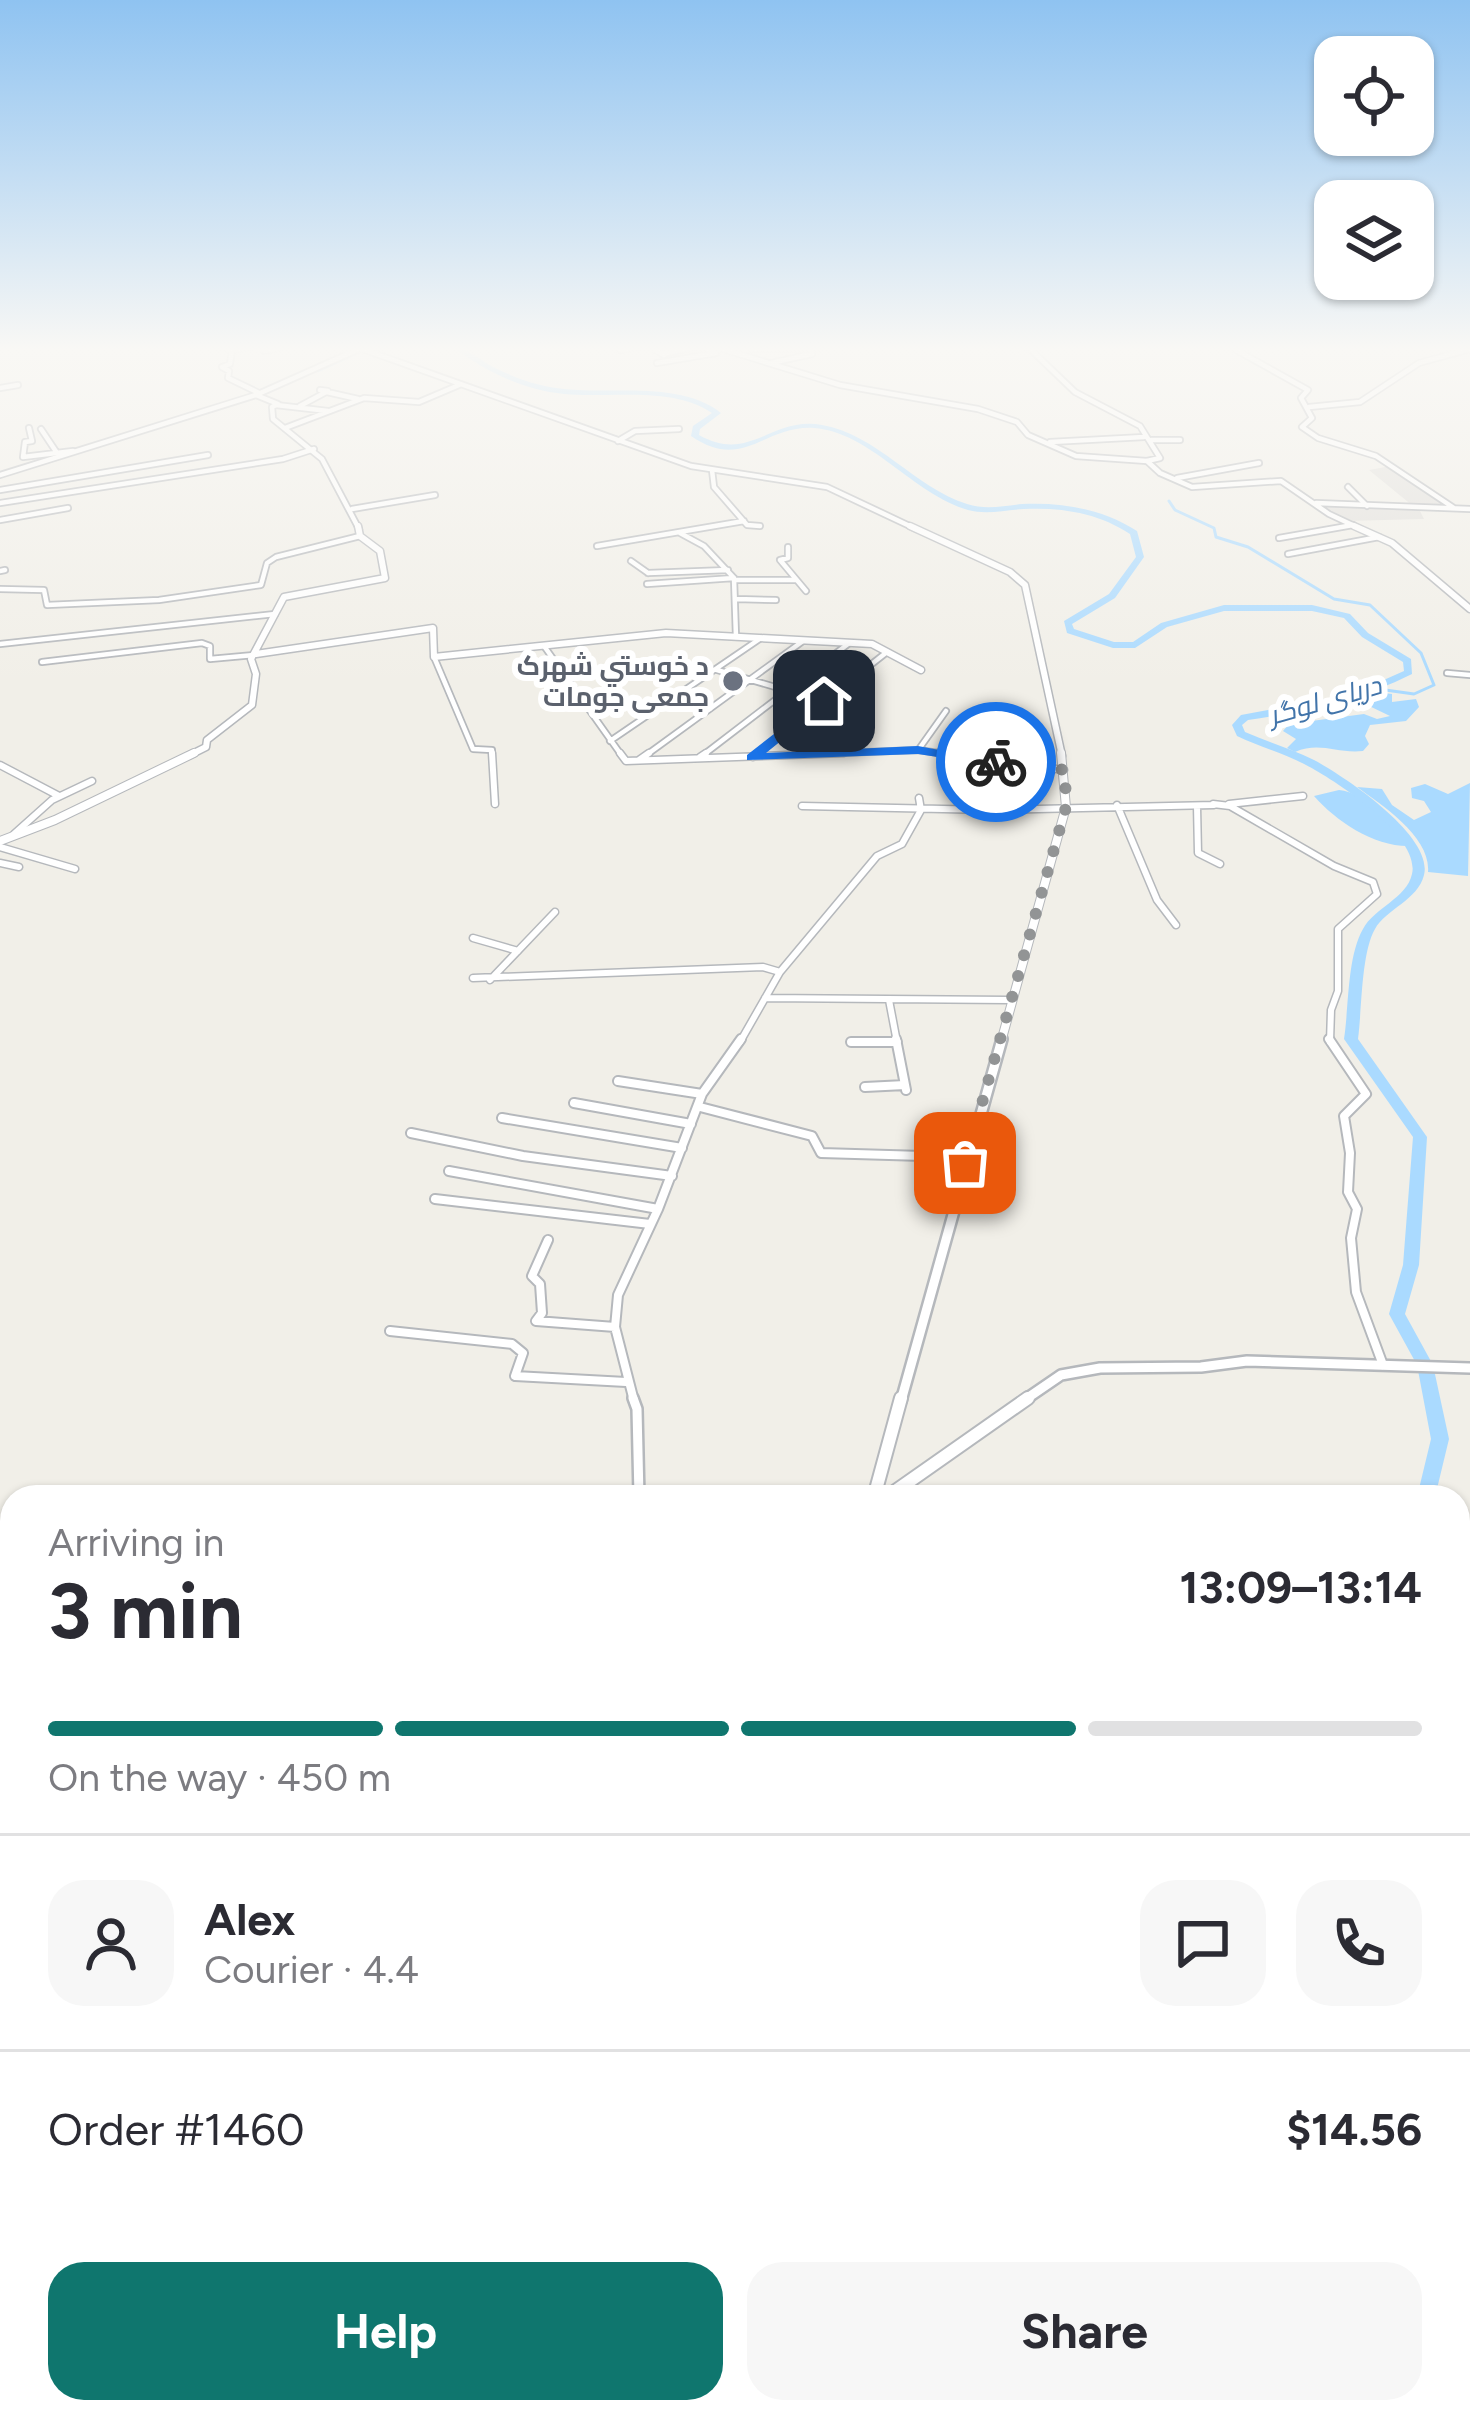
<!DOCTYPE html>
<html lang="en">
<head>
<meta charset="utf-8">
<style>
  :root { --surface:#fff; --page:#f7f7f7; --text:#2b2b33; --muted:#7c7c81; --line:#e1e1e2; --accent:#0f766e }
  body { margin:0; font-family:Figtree,Cairo,sans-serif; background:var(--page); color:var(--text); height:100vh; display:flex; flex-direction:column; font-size:45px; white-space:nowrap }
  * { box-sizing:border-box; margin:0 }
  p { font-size:39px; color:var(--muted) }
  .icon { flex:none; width:66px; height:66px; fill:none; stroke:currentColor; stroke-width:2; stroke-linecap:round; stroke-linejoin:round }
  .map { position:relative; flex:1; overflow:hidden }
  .sheet { position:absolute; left:0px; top:1485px; width:1470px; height:939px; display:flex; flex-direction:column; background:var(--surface); border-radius:36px 36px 0 0; box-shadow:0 3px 9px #0004 }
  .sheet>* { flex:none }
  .tools { position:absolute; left:1314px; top:36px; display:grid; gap:24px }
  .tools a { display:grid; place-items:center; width:120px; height:120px; border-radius:24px; background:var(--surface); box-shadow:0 3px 9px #0004; font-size:60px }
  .pin { position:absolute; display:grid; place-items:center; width:102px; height:102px; color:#fff; margin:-51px; border-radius:24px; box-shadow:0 6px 18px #0006 }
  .courier { position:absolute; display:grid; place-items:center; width:120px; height:120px; margin:-60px; border:9px solid #1a73e8; border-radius:50%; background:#fff; color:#222; box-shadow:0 3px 15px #0007 }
  .overview em { font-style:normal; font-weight:700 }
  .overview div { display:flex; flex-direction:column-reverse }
  .overview { display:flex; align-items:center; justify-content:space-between; height:204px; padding:0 48px }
  h1 { font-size:78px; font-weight:700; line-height:90px }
  .bar { display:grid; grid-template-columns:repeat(4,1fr); gap:18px 12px; align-content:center; height:144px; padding:0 48px }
  .bar i { height:15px; border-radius:9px; background:var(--line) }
  .bar .current { background:var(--accent) }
  .bar p { grid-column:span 4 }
  .line { display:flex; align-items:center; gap:30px; padding:0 48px; border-top:3px solid var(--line) }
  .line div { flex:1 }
  .round { display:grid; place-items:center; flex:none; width:126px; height:126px; border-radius:36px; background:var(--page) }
  .cta { display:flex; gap:24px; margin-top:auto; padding:24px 48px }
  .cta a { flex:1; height:138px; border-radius:36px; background:var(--accent); color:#fff; font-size:48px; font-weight:700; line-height:138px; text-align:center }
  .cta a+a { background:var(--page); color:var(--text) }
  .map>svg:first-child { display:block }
</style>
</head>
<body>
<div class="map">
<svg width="1470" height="2422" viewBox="0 0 1470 2422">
  <rect width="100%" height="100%" fill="#f1efe8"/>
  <path fill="#e0deda" d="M1391 466 1454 508 1418 507 1424 519 1345 521 1316 503 1413 506 1369 470Z"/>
  <path fill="#aadaff" d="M1384 693 1392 694V702L1416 699 1419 707 1406 721 1370 725 1365 736 1369 744 1363 751C1337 754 1320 741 1295 752L1287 748 1296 739 1283 731 1289 724 1364 714 1377 719 1390 716 1363 703 1382 699Z
    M1470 783 1468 876 1428 872C1431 837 1383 806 1357 787L1382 789 1392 805 1414 820 1431 812 1424 801 1412 798 1411 788 1425 784 1448 794Z
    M1339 790C1366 792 1392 826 1408 846 1373 846 1336 821 1314 796Z"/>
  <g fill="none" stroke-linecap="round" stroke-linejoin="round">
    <path stroke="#aadaff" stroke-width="3" d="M1169 501 1175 510 1214 528 1216 537 1248 547 1334 599 1370 605 1421 653 1434 685 1414 694 1371 688"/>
    <path stroke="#aadaff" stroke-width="4.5" d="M318 370 371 346"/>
    <path fill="#aadaff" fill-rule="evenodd" d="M452 346C467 348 480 360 493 367 513 377 534 385 556 388 606 396 679 379 721 413L700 429 699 435C750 464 771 416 822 425 878 435 914 487 967 504 986 510 1003 506 1022 504 1062 502 1103 509 1137 531L1144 557 1115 598 1072 624 1074 629 1114 642H1133L1161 623 1224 605H1312L1350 614 1368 633 1411 659 1412 674C1361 700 1305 712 1248 720L1242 725 1245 732C1268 742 1292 749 1314 760 1344 776 1434 836 1424 875 1418 900 1386 909 1375 929 1361 953 1362 1010 1358 1039L1427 1137 1419 1265 1405 1314 1433 1365 1449 1439 1435 1497H1417L1431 1439 1417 1365 1389 1314 1403 1265 1413 1137 1344 1039C1349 1007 1347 957 1363 929 1374 908 1407 898 1412 874 1421 836 1335 780 1306 765 1284 753 1260 747 1237 736L1232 725 1241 715 1327 699 1368 687 1404 671 1403 662 1362 637 1344 618 1312 611H1224L1167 627 1135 648H1113L1067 633 1064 621 1109 594 1136 557 1130 534C1099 513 1061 507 1024 509 1005 510 987 515 968 510 913 494 870 432 814 428 764 425 743 472 691 436L693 426 712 413C675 386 609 398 564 394 523 390 484 371 452 346Z
      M1291 2412H1317L1318 2422H1292Z"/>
    <defs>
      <path id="minor-far4" d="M219 346 232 350 230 364 222 367 229 371 228 378 259 393
        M649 346 664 355
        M1027 346 1075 392 1140 426 1160 458 1147 461
        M752 349 821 348
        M232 350 255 346
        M620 350 643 346
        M264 351 286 346
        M662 354 699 346
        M657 363 716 353 702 346
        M771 363 812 354 809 348
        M0 388 18 385
        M327 392 358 399
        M276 405 328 411
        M300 406 328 391 320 390
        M29 428 32 441 25 442 23 457 73 451
        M285 428 364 398 419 402 459 385
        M41 429 57 453
        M1151 440H1180
        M618 441 635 431 679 429
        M1050 442 1144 437
        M712 470 714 487 747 525 760 526
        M1177 478 1259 463
        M1348 487 1367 506
        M0 490 208 455
        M0 503 283 459 314 449
        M352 509 435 495
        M0 520 68 508
        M680 533 704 546 734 578 736 637
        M1279 538 1353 525
        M597 546 744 521
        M788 547V558L780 560 806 591
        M1288 554 1379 537
        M631 561 648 573
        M0 571 5 570
        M648 573 728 570
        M735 580H795
        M647 584 734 578
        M0 589 44 590 47 605 159 600 261 585 267 563 276 557 360 536
        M736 599 776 600
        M0 644 275 614
        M544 646 622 756
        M434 657 473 749 492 750V756
        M42 662 202 643 210 646V659L254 655
        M717 670 823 701
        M1447 673 1470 675
        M610 741 761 638
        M919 749 946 711
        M645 756 803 641
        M702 756 848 644
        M755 756 887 652
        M764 756 918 750 960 756"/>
      <path id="minor-far3" d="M492 753 495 804
        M620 753 626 761 844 753
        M938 753 1064 770
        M700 757 706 753
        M753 757 758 753
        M639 760 649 753
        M0 765 59 796
        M1213 804 1230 806 1334 866 1373 882 1377 894 1338 929V991L1331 1010 1330 1042
        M1229 804 1303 796
        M1117 805 1157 900 1176 925
        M802 806 990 810 1214 805
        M1197 806 1198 853 1220 864
        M14 834 52 800 92 781
        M0 847 75 869
        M0 863 19 867
        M473 938 518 951
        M780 972 877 856 902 844 921 810 919 798
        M473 978 763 967 780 972 740 1042
        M490 980 555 912
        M765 998 1009 1000
        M889 1000 897 1042"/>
      <path id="minor-far2" d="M896 1039 906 1090
        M1329 1039 1366 1094 1344 1116 1350 1153 1348 1192 1357 1209 1351 1238 1356 1292 1383 1365
        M851 1042H897
        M618 1081 702 1094
        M865 1087 905 1085
        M574 1103 691 1124
        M700 1107 812 1136 821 1153 923 1156 965 1163
        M502 1118 682 1148
        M411 1133 523 1156 672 1176
        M449 1171 658 1209
        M435 1199 650 1224
        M548 1240 532 1276 540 1284 542 1313 536 1321 615 1327
        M390 1331 512 1344 523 1353 515 1376 626 1382
        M634 1401 615 1327 618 1295 658 1209 702 1094 741 1039"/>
      <path id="minor-far1" d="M633 1398 637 1409 639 1497
        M0 1774 12 1775"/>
      <path id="minor" d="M504 2422 505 2412
        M796 2422 797 2412"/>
      <path id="tertiary-far5" d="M354 346 691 466 827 487 916 529
        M713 346 840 385 978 409 1017 422 1028 435 1076 456 1147 461 1160 473 1192 487 1281 481 1329 514 1361 529
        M1229 346 1308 390 1301 398 1312 418 1302 427 1318 438 1376 456 1454 508
        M256 395 278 404 272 407 273 419 322 459 359 529
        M1309 407 1360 402 1419 363 1470 349
        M0 475 256 395 359 349
        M1316 503 1470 509"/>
      <path id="tertiary-far4" d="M910 526 1010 572 1025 585 1062 756
        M1354 526 1392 543 1470 609
        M256 654 433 628 434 657 666 633 872 644 921 670
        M188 756 206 747 207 740 252 705 256 674 251 659 284 597 385 578 380 551 360 536 358 526"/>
      <path id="tertiary-far3" d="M0 841 55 820 194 753
        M1001 1042 1066 807 1061 753"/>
      <path id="tertiary-far2" d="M901 1401 1002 1039
        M1023 1401 1061 1375 1100 1368 1201 1367 1247 1361 1470 1368"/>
      <path id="tertiary-far1" d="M874 1497 901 1398
        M887 1497 1028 1398"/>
      <path id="tertiary" d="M639 2422 642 2412"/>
    </defs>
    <use href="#minor-far4" stroke="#b5b8bc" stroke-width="8"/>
    <use href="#minor-far3" stroke="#b5b8bc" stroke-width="9"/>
    <use href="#minor-far2" stroke="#b5b8bc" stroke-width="12"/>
    <use href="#minor-far1" stroke="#b5b8bc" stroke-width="14"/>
    <use href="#minor" stroke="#b5b8bc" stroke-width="16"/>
    <use href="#tertiary-far5" stroke="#b5b8bc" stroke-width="8"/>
    <use href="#tertiary-far4" stroke="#b5b8bc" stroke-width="9"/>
    <use href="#tertiary-far3" stroke="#b5b8bc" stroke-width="10"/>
    <use href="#tertiary-far2" stroke="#b5b8bc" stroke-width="14"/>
    <use href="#tertiary-far1" stroke="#b5b8bc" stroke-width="16"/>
    <use href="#tertiary" stroke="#b5b8bc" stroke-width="18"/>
    <use href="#minor-far4" stroke="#fff" stroke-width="4.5"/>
    <use href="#minor-far3" stroke="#fff" stroke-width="6"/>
    <use href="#minor-far2" stroke="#fff" stroke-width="8"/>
    <use href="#minor-far1" stroke="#fff" stroke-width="9"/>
    <use href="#minor" stroke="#fff" stroke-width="12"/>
    <use href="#tertiary-far5" stroke="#fff" stroke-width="4.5"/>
    <use href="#tertiary-far4" stroke="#fff" stroke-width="6"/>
    <use href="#tertiary-far3" stroke="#fff" stroke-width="8"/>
    <use href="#tertiary-far2" stroke="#fff" stroke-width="9"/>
    <use href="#tertiary-far1" stroke="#fff" stroke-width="12"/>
    <use href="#tertiary" stroke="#fff" stroke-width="14"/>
  </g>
  <linearGradient id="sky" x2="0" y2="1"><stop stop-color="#8fc3f1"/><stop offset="0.51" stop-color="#f9f8f5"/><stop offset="1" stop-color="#f9f8f5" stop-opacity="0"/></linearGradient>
  <rect width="1470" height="685" fill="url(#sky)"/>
  <path fill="#1a73e8" d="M819 699 830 701 766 753 918 746 1003 762 996 766 918 754 747 760V755Z"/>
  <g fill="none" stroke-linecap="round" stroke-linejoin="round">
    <path stroke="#929495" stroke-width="12" stroke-dasharray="0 21.6" d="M965 1163 1066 807 1065 770 996 762"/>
  </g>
  <circle fill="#6b7280" stroke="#fff" stroke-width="4.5" cx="733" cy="681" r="12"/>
  <g text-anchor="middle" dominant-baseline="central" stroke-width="12" stroke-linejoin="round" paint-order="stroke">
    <g font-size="27" font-weight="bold" fill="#5b616d" stroke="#fff" text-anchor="end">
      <text x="709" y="665">د خوستي شهرک<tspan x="709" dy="31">جمعی جومات</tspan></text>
    </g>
    <g font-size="27" font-style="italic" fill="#4174aa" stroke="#fff">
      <text transform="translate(1325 700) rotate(-16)">دریای لوگر</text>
    </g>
  </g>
</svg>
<div class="tools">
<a><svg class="icon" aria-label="locate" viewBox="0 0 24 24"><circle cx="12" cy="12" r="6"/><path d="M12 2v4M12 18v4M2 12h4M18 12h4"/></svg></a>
<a><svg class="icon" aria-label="layers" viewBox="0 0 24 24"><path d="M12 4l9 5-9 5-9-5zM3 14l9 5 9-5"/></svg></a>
</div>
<div class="pin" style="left:965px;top:1163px;background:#ea580c"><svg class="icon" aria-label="bag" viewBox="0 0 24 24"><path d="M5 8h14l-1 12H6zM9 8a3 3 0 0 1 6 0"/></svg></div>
<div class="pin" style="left:824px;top:701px;background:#1f2937"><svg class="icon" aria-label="home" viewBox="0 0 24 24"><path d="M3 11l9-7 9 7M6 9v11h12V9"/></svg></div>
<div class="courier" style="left:996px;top:762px"><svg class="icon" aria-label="bike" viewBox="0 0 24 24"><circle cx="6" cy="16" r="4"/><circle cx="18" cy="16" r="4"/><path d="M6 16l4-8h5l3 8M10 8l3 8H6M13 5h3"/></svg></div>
<section class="sheet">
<div class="overview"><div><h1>3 min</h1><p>Arriving in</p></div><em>13:09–13:14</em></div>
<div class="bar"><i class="current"></i><i class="current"></i><i class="current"></i><i></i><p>On the way · 450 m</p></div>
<div class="line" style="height:216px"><a class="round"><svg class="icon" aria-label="person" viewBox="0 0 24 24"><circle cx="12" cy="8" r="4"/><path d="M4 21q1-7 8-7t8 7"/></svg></a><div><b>Alex</b><p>Courier · 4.4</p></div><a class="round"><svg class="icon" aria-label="chat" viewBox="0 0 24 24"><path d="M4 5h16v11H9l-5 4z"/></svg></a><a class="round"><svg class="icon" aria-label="phone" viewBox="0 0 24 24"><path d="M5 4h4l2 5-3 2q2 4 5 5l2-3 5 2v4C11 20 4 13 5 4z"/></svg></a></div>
<div class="line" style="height:156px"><div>Order #1460</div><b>$14.56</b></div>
<div class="cta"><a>Help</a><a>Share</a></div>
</section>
</div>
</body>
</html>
